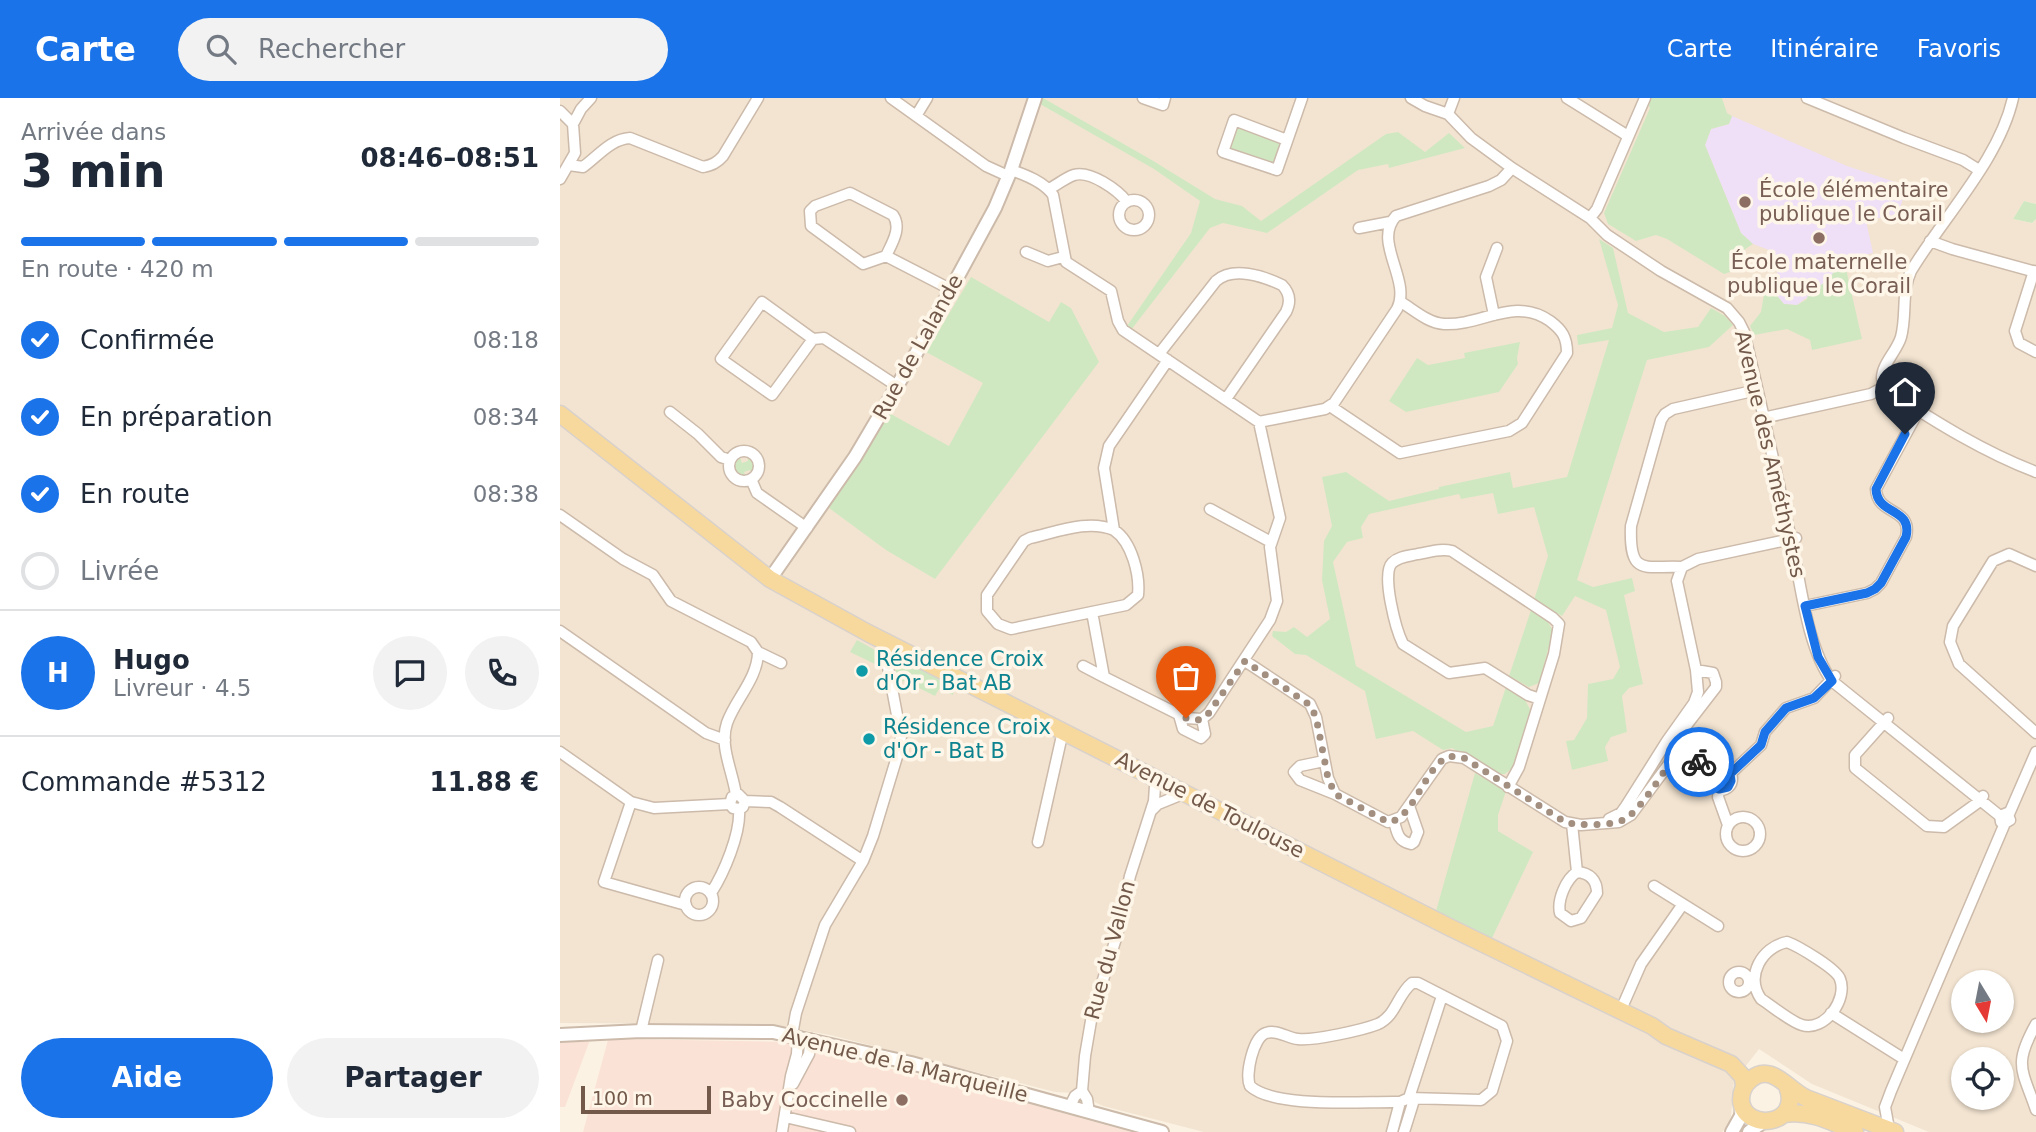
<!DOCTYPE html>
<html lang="fr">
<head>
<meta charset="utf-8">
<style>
  :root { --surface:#fff; --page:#f2f2f3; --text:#1f2937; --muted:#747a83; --line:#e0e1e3; --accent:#1a73e8 }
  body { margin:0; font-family:"DejaVu Sans",sans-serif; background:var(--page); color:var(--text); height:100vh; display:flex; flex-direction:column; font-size:26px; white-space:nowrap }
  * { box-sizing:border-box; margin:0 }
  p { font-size:23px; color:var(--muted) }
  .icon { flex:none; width:38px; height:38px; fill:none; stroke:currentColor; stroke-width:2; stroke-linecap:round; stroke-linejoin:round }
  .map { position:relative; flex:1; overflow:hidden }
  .drawer { display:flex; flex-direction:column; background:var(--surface); width:560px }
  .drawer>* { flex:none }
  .needle { width:46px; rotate:170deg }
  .fabs { position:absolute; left:1391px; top:872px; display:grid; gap:14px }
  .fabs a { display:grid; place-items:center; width:63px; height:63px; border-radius:50%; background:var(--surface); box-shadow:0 2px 5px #0004; font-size:35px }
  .scale { position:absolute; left:21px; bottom:18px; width:130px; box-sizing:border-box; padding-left:7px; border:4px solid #72594a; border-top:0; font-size:19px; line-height:24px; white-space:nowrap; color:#72594a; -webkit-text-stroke:5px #fef6e8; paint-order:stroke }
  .pin { position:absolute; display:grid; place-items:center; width:60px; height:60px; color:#fff; margin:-72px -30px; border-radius:50% 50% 50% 0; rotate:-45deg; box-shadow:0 0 7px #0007 }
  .pin .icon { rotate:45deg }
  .courier { position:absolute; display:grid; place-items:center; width:70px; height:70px; margin:-35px; border:5px solid #1a73e8; border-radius:50%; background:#fff; color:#222; box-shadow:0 2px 9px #0007 }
  .head em { font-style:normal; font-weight:600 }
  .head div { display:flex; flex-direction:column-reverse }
  .head { display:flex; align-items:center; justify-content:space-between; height:119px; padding:0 21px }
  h1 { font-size:46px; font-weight:600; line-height:52px }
  .bar { display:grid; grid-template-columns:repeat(4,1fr); gap:10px 7px; align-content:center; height:84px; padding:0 21px }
  .bar i { height:9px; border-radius:5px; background:var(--line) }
  .bar .current { background:var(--accent) }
  .bar p { grid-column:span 4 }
  .line { display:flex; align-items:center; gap:18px; padding:0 21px; border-top:2px solid var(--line) }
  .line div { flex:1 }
  .round { display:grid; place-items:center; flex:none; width:74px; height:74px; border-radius:37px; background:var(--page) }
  ol { padding:0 21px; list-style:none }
  li { display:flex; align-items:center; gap:21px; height:77px }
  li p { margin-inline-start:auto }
  li .icon { padding:7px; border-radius:50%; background:var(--accent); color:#fff; stroke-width:4 }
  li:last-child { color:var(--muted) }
  li i { width:38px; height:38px; border:4px solid var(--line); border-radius:50% }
  .primary-button { display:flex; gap:14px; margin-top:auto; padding:14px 21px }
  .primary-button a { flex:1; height:80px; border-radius:42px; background:var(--accent); color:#fff; font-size:28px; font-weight:600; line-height:80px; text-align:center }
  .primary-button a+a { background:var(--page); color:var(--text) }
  header { display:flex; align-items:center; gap:42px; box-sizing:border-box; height:98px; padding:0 35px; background:var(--accent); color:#fff }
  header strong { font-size:33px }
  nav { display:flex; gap:38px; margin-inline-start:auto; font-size:24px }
  .search { width:490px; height:63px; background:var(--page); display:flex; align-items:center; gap:18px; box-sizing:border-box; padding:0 24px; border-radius:38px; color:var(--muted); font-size:26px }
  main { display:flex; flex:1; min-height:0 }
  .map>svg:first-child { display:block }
</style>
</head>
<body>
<header>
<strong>Carte</strong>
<div class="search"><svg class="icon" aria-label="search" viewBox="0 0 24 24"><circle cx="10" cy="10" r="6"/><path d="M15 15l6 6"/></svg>Rechercher</div>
<nav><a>Carte</a><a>Itinéraire</a><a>Favoris</a></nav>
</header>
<main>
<section class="drawer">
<div class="head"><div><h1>3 min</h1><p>Arrivée dans</p></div><em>08:46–08:51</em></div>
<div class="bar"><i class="current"></i><i class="current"></i><i class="current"></i><i></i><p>En route · 420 m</p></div>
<ol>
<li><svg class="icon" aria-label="check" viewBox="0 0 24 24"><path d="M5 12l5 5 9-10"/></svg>Confirmée<p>08:18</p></li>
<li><svg class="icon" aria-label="check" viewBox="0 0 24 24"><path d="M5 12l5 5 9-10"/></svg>En préparation<p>08:34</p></li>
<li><svg class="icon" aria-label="check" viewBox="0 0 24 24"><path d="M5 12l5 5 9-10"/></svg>En route<p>08:38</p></li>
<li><i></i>Livrée</li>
</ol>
<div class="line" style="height:126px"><b class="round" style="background:var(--accent);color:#fff">H</b><div><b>Hugo</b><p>Livreur · 4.5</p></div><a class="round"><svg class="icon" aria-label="chat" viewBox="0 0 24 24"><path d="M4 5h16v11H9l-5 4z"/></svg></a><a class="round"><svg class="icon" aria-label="phone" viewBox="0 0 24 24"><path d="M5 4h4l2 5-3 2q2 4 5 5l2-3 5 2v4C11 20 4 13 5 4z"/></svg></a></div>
<div class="line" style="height:91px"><div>Commande #5312</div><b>11.88 €</b></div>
<div class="primary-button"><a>Aide</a><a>Partager</a></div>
</section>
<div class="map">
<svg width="1476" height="1034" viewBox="0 0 1476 1034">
  <rect width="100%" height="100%" fill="#fbf2e3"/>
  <path fill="#f3e4d1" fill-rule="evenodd" d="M0 0H1476V106L1464 103 1453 121 1472 125 1476 121V1034H1369L1252 986 1199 951 1174 983 1171 1018 1168 1028 1162 1034H644L543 1008 515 995 495 994 270 937 206 926 0 925ZM1404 884H1442V922H1404ZM1404 961H1442V999H1404Z"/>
  <path fill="#fbe2d6" d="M66 941 230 944 271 957 405 988 571 1034H23L48 942Z
    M30 942 5 1009H0V943Z"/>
  <path fill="#efdff7" d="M1172 18 1287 68 1347 88 1338 116 1306 123 1313 155 1281 162 1269 182 1237 207 1224 206 1218 199 1212 184 1217 176 1218 167 1215 159 1209 152 1193 146 1181 135 1145 47 1151 31 1169 26Z"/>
  <path fill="#d0e8c2" d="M483 0 590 61 655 101 682 108 701 123 826 36 838 34 865 54 889 35 905 50 829 70 828 66 798 72 707 135 663 125 650 130 571 232 567 228 631 135 640 103 594 71 480 6Z
    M1084 0H1162L1167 15 1172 18 1169 26 1151 31 1145 47 1181 135 1193 146C1182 153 1172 159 1173 173L1164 176 1107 141 1096 137 1076 143 1048 126 1044 115 1090 10Z
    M679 28 722 44 715 66 668 51 675 30Z
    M1464 103 1476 106V121L1472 125 1453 121Z
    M1039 141 1053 150 1068 215 1104 234 1138 229 1151 210 1165 218 1173 227 1149 249 1087 262 1017 482 1033 489 1072 480 1075 493 1064 497 1083 586 1069 590 1062 598 1067 634 1051 639 1045 649 1048 663 1012 672 1006 643 1014 642 1027 620 1028 586 1053 581 1060 569 1046 512 1015 498 1002 518 974 502 988 458 974 409 938 416 933 395 901 401 899 396 809 416 801 429 803 440 787 444 773 464 796 568 906 634 933 628 946 589 965 602 971 613 956 667 945 676H935L892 650 883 652 853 633 816 641 805 593 746 557 735 556 712 538 713 533 726 534 734 529 747 539 770 521 762 482 764 443 772 428 762 379 786 374 829 403 879 391V389L950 374 953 390 1007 379 1049 242 1018 247 1017 237 1052 230 1058 207Z
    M1281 162H1284L1302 241 1252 252 1250 242 1227 231 1194 237 1190 228 1201 214 1204 196 1212 184 1218 199 1224 206 1237 207 1247 201 1249 191C1267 188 1272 177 1281 162Z
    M411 179 489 224 501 204 511 210 539 264 375 481 326 452 269 410 329 315 389 348 423 285 366 254Z
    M960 244 957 260 958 266 939 294 846 314 829 303 857 260 868 267 905 260 904 255Z
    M187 357 195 363 197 371 193 378 190 372 184 374 187 381H181L174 374V366L180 359 182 365 188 363Z
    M971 512 988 524 993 533 979 585 969 589 949 578Z
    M297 542 315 552 319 568 290 554Z
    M338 560 394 589 393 597 379 591 375 598 345 583 338 584 334 564Z
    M915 675 946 693 938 717V733L973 754 932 840 876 813Z"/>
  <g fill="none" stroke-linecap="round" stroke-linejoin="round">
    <defs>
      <path id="minor" d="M331 0 426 68 448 78
        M583 0 603 7 605 0
        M851 0 865 8 888 16 911 40 952 70 1030 120 1047 137 1101 173 1167 210 1179 224 1184 234C1201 305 1217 378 1233 450 1241 489 1248 551 1272 583L1440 718 1441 724 1445 725
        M1007 0 1068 38
        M1247 0 1344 40 1403 62 1419 72
        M1453 0C1439 62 1384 118 1351 173 1341 194 1347 217 1341 239 1337 253 1322 266 1322 280 1322 287 1325 291 1330 294 1377 325 1424 354 1476 374
        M0 13 13 26
        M888 16 894 0
        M356 18 367 0
        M727 42 674 22 663 54 717 72 742 0
        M9 67 23 69C38 58 51 41 70 40L143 69C152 67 157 65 163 58L198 0
        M451 72C466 77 484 84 493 97L506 164 551 193 558 223 563 232 699 324 720 420 710 449 717 503 710 522 649 615 642 621 626 620 544 579 532 514 451 531 438 526 427 513V497L464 443 470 440C497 434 528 421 554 432
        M0 81 15 55 13 26 21 11 31 0
        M489 91C497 87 505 80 514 77 530 72 558 92 567 104
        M559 117a15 15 0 1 1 30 0a15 15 0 1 1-30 0Z
        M1030 120 1037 111 1085 0
        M799 130 830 124
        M1370 143 1392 151 1476 174
        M466 154 488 163 503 159
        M326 158 303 166 251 128 250 113 255 108 290 95 333 117C342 130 332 145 326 158L390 191
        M1474 173 1455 233 1459 245 1476 254
        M934 217 926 179 937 150
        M253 241 212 297 161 261 202 204 253 241 264 240 337 288
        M599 256 656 183C673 168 703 178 722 187 730 195 731 204 726 214L666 301
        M770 308 840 355 949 333 962 325 1007 255C1007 239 1002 232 990 223 954 198 922 228 884 226 868 225 854 212 841 204
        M110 314 138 336 161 359 170 362
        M1203 320 1311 296 1324 289
        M699 324 765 311 774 305 837 211C852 182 812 144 836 118L929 88 941 82 952 70
        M169 368a15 15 0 1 1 30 0a15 15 0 1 1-30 0Z
        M191 381 197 395 247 430
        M650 411 711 444
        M0 417 63 461 93 477 111 503 191 544 198 554 221 565
        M1476 468 1449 456 1433 463 1393 528 1390 544 1399 566 1476 635
        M1122 469C1085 467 1069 480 1071 428L1101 322 1105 316 1113 311 1197 292
        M1245 508 1307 495 1315 491 1321 485 1346 439C1353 409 1317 418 1316 391L1359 312
        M532 514 566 507 578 497C580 477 572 444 554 432L544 370 549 348 608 262
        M0 533 146 635 165 642
        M685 563 750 606 756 619 768 680 775 696 828 724 841 719 882 661 889 658 904 660 1005 724 1021 727 1059 724 1071 717 1120 651 1122 633 1156 589V584L1153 575 1136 572
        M523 568 544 579
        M619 617 623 631 641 640 645 636 642 621
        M1328 620 1295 657V670L1367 728 1384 729 1420 703 1423 698
        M1116 648 1152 675
        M0 654 71 704 94 710 170 706
        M764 663 740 668 734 674 740 682 775 696
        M1150 681a11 11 0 1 1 22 0a11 11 0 1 1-22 0Z
        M1170 676 1201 647 1205 634 1226 610 1254 600 1275 578
        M948 689 959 669 994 556 999 526 993 520 892 453C880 450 870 454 858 456 850 458 839 458 832 465 821 476 836 532 843 546L889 575 925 570 968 597 980 601
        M1159 691 1158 699 1168 727
        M176 697C173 674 159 648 167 625 175 602 198 580 198 554
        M185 703 183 709 179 711 173 710 170 706 172 699 178 696 185 703 211 704 220 709 303 763
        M71 704 44 784 126 807
        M592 712 598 706 625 695
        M1449 716 1476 654
        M1166 736a17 17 0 1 1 34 0a17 17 0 1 1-34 0Z
        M1049 721 1061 715 1066 708 1107 643 1134 605 1138 594 1136 572 1117 483 1122 469 1138 461 1236 440
        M834 723C837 735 838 743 851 746L854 744 858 734 849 708
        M1012 726 1017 774
        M478 744 503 633
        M1017 774C1030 775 1037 782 1037 795L1021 820 1011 823 1000 815C997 802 1006 781 1017 774Z
        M1094 788 1158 828
        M125 803a14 14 0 1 1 28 0a14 14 0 1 1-28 0Z
        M151 795C164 775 181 735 179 711
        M1227 844C1238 848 1277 871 1280 881 1288 901 1265 934 1242 927 1231 924 1212 908 1201 901 1185 878 1202 849 1227 844Z
        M1169 884a10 10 0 1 1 20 0a10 10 0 1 1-20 0Z
        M852 885H858L942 928 947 943 932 993 921 1002 849 1000 840 1004C804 1003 715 1011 690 988 685 977 693 939 706 935 717 931 727 940 738 941 753 943 803 932 818 926 836 918 837 897 852 885Z
        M1060 914 1081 866 1123 806
        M1271 915 1344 961
        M1476 926C1453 967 1462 971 1476 1012
        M81 933 98 862
        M232 937 236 915 265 827 303 763 313 738 339 652 341 638 323 543
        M233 986 249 956 251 941
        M522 993 527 1001 529 1014
        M849 1000 882 898
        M510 1008 515 998 522 993 525 958 532 917 557 837 570 778 594 703 595 688 593 679
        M225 1019 290 1034
        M1329 1031 1325 1009 1331 993 1445 725 1450 722 1447 715 1440 718
        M222 1034 231 978 237 956 238 938
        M832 1034 840 1004
        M844 1034 854 1002"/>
      <path id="tertiary" d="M210 481 295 359 353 261 435 110 451 72 475 0
        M0 937 81 933 213 934 351 965 602 1034
        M1172 1034 1181 1018 1182 1007
        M1189 1034 1203 1024"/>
      <path id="primary" d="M0 316 210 481 308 535 889 829 1092 928 1106 938 1171 966 1183 979 1184 989
        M1227 988C1243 1029 1183 1034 1181 1002 1181 994 1184 987 1190 982 1211 963 1228 992 1246 1000L1335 1034
        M1224 1016C1250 1012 1272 1024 1295 1034"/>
    </defs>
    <use href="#minor" stroke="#ccbaaa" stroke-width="13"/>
    <use href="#tertiary" stroke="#ccbaaa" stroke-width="16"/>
    <use href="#primary" stroke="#d8d1cc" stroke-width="19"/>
    <use href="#minor" stroke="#fff" stroke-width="10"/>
    <use href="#tertiary" stroke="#fff" stroke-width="12"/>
    <use href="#primary" stroke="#f8d99d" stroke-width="16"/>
  </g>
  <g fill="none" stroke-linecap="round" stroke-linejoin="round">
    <path stroke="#a28f80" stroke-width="7" stroke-dasharray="0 12.6" d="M626 620 638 622 646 619 685 563 750 607 756 619 768 680 775 696 828 724C854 722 864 669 889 658L904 660 1005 724C1019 728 1053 728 1065 721 1081 712 1108 667 1120 650L1139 664"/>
    <path stroke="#1a73e8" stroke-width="9" d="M1139 664 1152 675C1149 682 1151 688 1159 691L1168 689 1171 683 1170 676 1201 647 1205 634 1226 610 1254 600 1272 583 1258 559 1245 508 1307 495 1315 491 1321 485 1346 439C1353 409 1317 418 1316 391L1345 336"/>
  </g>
  <g fill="#8d6e63" stroke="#fef6e8" stroke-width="2.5">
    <circle cx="1185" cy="104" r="7"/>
    <circle cx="1259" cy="140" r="7"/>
    <circle cx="342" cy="1002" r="7"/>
  </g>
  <g fill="#0f9aa8" stroke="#fef6e8" stroke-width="2.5">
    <circle cx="302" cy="573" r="7"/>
    <circle cx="309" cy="641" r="7"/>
  </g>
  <g text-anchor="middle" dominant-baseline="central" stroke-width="7" stroke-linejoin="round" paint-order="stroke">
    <g font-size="21" fill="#785e54" stroke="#fef6e8" text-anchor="start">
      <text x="1199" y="92">École élémentaire<tspan x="1199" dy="24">publique le Corail</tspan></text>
      <text x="1259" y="164" text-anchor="middle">École maternelle<tspan x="1259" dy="24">publique le Corail</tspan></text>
      <text x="328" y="1002" text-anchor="end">Baby Coccinelle</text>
    </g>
    <g font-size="21" fill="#72594a" stroke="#fef6e8">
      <text transform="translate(358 249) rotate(-61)">Rue de Lalande</text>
      <text transform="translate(1210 356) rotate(77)">Avenue des Améthystes</text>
      <text transform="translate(650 707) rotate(27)">Avenue de Toulouse</text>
      <text transform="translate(550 852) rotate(-75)">Rue du Vallon</text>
      <text transform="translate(345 967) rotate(14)">Avenue de la Marqueille</text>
    </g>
    <g font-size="21" fill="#0d838f" stroke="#fef6e8" text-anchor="start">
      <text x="316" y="561">Résidence Croix<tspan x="316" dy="24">d'Or - Bat AB</tspan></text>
      <text x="323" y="629">Résidence Croix<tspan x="323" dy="24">d'Or - Bat B</tspan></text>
    </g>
  </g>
</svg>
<div class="fabs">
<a><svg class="needle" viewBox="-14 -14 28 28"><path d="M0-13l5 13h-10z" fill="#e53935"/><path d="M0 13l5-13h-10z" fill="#747a83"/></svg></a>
<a><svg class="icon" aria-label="locate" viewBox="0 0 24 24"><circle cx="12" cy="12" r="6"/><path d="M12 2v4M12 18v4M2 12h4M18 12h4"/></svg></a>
</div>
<div class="scale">100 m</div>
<div class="pin" style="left:626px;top:620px;background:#ea580c"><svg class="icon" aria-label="bag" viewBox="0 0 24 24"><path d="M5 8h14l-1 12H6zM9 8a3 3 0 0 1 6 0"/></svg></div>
<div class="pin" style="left:1345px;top:336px;background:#1f2937"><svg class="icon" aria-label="home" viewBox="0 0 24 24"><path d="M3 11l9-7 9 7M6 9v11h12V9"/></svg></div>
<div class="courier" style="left:1139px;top:664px"><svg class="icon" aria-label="bike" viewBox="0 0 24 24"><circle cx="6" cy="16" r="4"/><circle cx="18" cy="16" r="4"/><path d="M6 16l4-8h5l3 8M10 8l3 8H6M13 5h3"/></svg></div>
</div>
</main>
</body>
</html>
